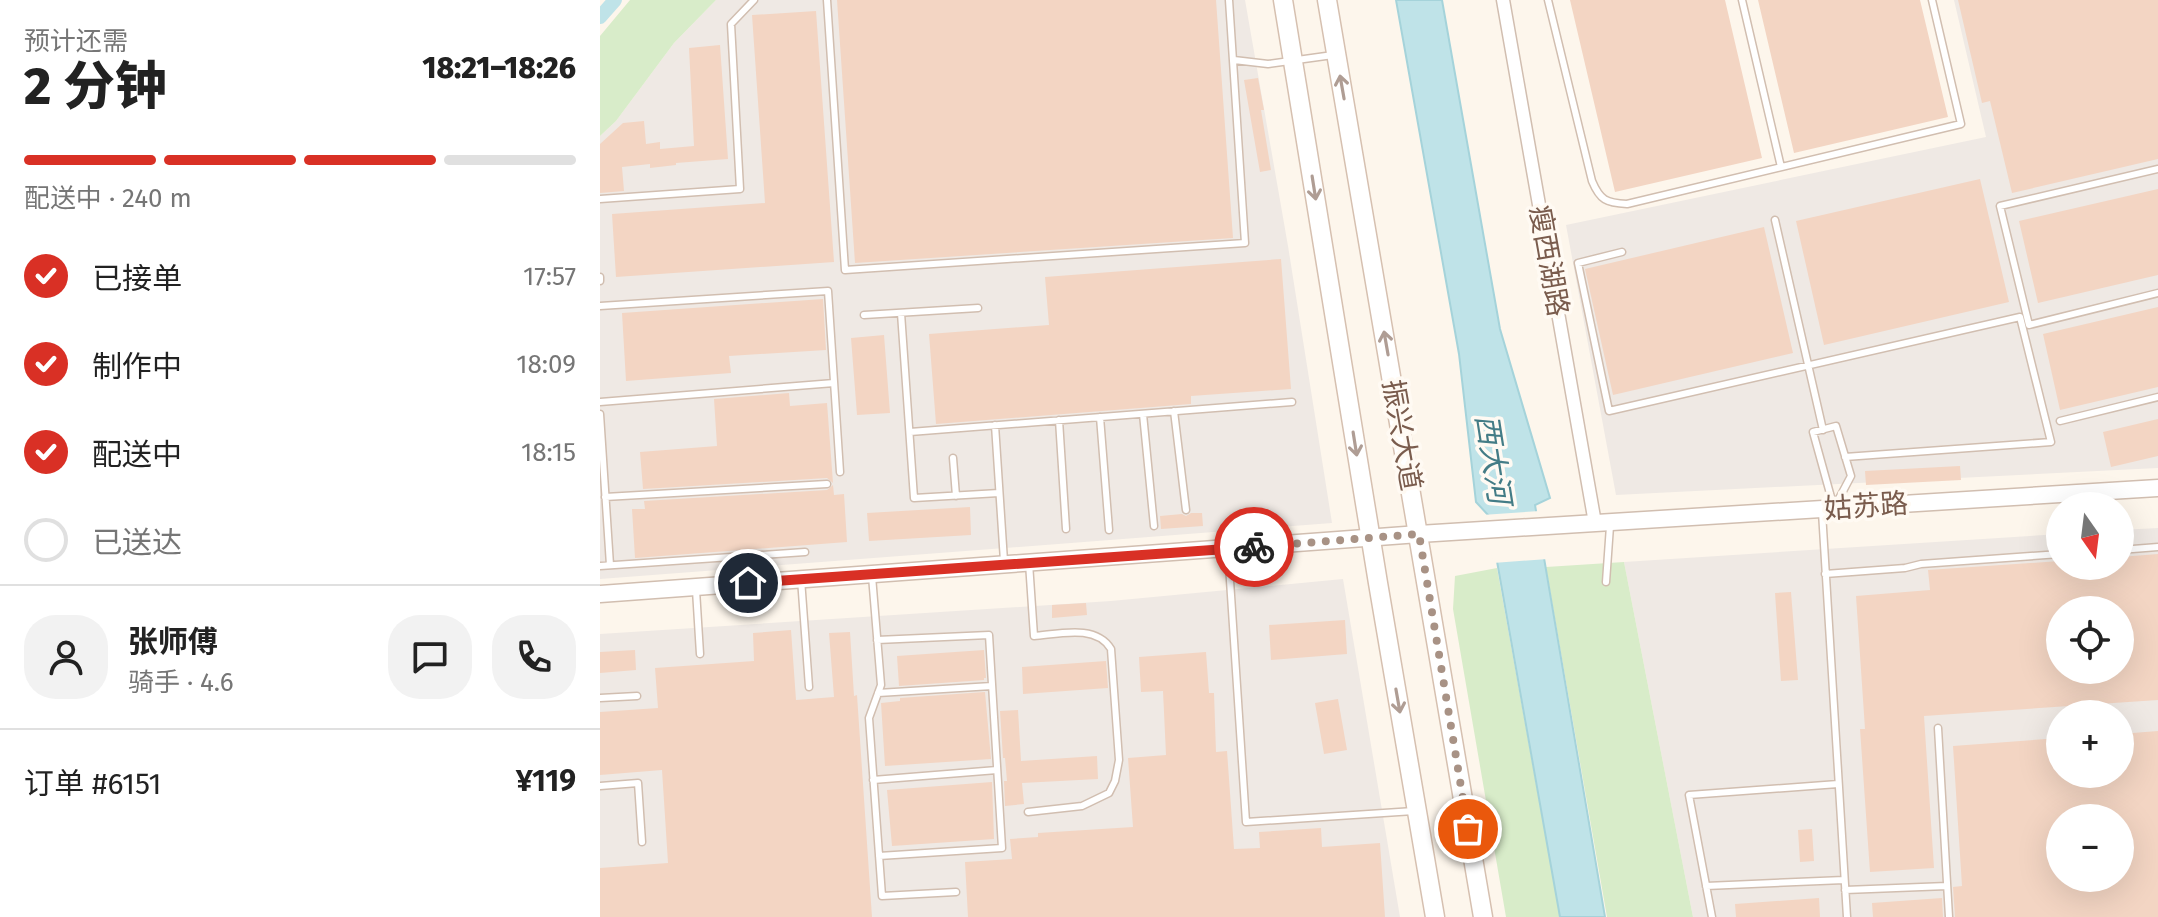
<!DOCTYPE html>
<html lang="zh">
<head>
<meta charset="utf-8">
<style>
  :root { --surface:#fff; --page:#f2f2f2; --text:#222; --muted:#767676; --line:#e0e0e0; --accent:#d93025 }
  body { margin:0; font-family:"Fira Sans","Noto Sans SC",sans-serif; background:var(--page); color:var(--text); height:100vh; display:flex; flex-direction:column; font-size:30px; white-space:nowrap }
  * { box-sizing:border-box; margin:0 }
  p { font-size:26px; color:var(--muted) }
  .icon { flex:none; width:44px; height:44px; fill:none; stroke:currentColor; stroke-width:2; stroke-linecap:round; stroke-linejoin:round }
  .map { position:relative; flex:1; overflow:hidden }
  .sheet { display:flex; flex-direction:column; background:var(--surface); width:600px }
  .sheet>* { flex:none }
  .needle { width:52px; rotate:166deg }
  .controls { position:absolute; left:1446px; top:492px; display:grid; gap:16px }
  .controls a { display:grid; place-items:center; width:88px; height:88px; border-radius:50%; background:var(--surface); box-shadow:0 8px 32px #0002; font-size:40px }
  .pin { position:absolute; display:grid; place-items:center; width:68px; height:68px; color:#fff; margin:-34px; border:4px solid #fff; border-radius:50%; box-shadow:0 2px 8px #0007 }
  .courier { position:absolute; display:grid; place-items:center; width:80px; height:80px; margin:-40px; border:6px solid #d93025; border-radius:50%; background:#fff; color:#222; box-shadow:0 2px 10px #0007 }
  .overview em { font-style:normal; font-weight:800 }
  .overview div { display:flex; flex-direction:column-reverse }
  .overview { display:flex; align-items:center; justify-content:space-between; height:136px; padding:0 24px }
  h1 { font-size:52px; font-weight:800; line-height:60px }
  .bar { display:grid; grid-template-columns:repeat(4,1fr); gap:12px 8px; align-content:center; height:96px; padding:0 24px }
  .bar i { height:10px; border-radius:6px; background:var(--line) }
  .bar .active { background:var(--accent) }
  .bar p { grid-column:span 4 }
  .line { display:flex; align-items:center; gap:20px; padding:0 24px; border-top:2px solid var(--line) }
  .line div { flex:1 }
  .round { display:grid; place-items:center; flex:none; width:84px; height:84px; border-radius:32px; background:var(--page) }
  ol { padding:0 24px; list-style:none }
  li { display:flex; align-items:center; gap:24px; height:88px }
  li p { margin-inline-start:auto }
  li .icon { padding:8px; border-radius:50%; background:var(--accent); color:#fff; stroke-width:4 }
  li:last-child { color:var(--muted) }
  li i { width:44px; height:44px; border:4px solid var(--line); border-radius:50% }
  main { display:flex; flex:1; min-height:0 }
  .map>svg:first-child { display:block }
</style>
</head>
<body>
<main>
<section class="sheet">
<div class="overview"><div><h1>2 分钟</h1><p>预计还需</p></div><em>18:21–18:26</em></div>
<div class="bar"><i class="active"></i><i class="active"></i><i class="active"></i><i></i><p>配送中 · 240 m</p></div>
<ol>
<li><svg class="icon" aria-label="check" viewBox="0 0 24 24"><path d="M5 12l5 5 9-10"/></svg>已接单<p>17:57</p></li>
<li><svg class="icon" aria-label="check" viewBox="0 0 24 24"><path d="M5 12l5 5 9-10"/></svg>制作中<p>18:09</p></li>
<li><svg class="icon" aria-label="check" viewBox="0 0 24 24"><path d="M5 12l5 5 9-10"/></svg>配送中<p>18:15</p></li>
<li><i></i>已送达</li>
</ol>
<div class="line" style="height:144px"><a class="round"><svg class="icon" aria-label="person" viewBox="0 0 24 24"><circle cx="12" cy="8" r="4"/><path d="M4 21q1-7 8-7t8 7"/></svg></a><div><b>张师傅</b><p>骑手 · 4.6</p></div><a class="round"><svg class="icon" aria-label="chat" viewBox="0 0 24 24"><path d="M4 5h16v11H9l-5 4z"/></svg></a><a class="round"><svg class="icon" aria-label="phone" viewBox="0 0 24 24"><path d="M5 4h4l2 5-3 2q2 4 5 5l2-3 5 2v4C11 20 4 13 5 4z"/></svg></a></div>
<div class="line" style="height:104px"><div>订单 #6151</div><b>¥119</b></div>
</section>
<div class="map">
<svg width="1558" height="917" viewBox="0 0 1558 917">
  <rect width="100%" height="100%" fill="#fdf6ec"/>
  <path fill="#efe9e4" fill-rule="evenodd" d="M116 0H645L688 246 732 523 0 579V136L16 121 74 43Z
    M1354 0H1558V468L1016 495 966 225 1386 137Z
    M1558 528V917H1093L1024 562 1460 534V566H1520V530ZM1460 610H1520V670H1460ZM1460 714H1520V774H1460ZM1460 818H1520V878H1460Z
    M743 579 800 917H0V634L511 601Z"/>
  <path fill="#d8ecc9" d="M30 0H116L74 43 16 121 0 136V36Z
    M1024 562 1093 917H1007L946 567Z
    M897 568 960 917H906L853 609 855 576Z"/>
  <path fill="#bfe3e8" stroke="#a5d3da" stroke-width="2" d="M796 0H842L900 329 950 498 935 505 1005 917H960L889 516 876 502 859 354Z"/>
  <path fill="#fdf6ec" d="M940 511 948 559 893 563 885 518 882 515Z"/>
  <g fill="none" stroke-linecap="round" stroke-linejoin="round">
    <path stroke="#bfe3e8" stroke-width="14" d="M0 17 15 0"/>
  </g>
  <path fill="#f3d5c3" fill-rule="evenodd" d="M237 0H616L633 238 255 263Z
    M970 0H1125L1162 158 1015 192Z
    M1158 0H1320L1348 117 1194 153Z
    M1358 0H1558V159L1412 193 1390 101 1382 103Z
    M216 11 234 262 16 277 12 214 165 203 152 15Z
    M120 45 128 159 76 163V165L50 168V164L22 167 24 191 0 193V144L23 123 44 121 46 144 60 142V149L94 146 89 48Z
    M658 78 664 110H661L671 170 660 172 644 80Z
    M1380 179 1409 302 1224 345 1196 221Z
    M1558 189V275L1438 303 1419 221Z
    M1164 227 1193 353 1013 395 985 269Z
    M681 259 691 389 591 396V404L336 424 329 334 449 325 445 277Z
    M223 299 226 350 129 356 131 373 26 381 22 313Z
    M1558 307V387L1460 410 1443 334Z
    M284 335 290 413 257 415 251 338Z
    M189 393 190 406 227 403 233 483 227 478 43 489 40 452 117 446 114 399Z
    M1558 419V456L1511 467 1503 432Z
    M1360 466 1361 480 1266 485 1265 471Z
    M233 485 234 495 244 494 247 542 35 558 32 509H45L44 501 227 490Z
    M370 507 371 535 269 541 267 513Z
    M591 513H602L603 526 561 529 560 516 582 514 586 516Z
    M1558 554V700L1324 716 1334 868 1270 872 1260 729H1265L1256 596 1330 590 1328 570 1460 561V566H1520V557ZM1460 610H1520V670H1460Z
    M1191 592 1198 680 1181 681 1175 593Z
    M486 603 487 615 452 618V605Z
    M745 620 747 654 671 660 669 625Z
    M191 630 196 700 234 697 229 633 250 632 254 696 257 695 272 917H0V868L68 863 62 770 0 775V712L58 708 55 668 154 661 153 633Z
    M35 650 36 670 0 673V652Z
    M384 650 386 678H384V680L299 686 297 656Z
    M606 652 609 693H614L616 752 627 751 634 849 660 848 659 832 721 828 722 847 780 843 785 917H368L365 862 412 859 410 839 438 837V833L533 827 528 758 566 755 563 691 541 692 539 657Z
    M506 661 508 688 423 694 422 667Z
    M385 692 391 759 285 766 281 703 300 701V698Z
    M738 699 747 750 724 754 715 703Z
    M418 710 421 761 497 756 498 779 422 783 424 804 405 806 404 781H407L405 758H403L400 711Z
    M1558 731V917H1355L1353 887 1362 886 1353 746 1460 738V774H1520V734ZM1460 818H1520V878L1460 879Z
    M392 782 394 839 292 846 287 790Z
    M1212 829 1214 861 1200 862 1198 830Z
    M1219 898 1220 917H1136L1135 904Z
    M1342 898 1343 917H1273L1272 903Z"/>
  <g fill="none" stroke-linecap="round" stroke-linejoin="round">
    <defs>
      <path id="service" d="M227 0 245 270 645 243 629 0
        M948 0 992 181C1000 200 1006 203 1027 204L1361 124 1332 0
        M1142 0 1181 167
        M634 60 668 64 733 55
        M1558 169 1400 206 1429 325 1558 293
        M0 199 140 189 131 24 154 0
        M1175 220 1223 430
        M1022 252 978 263 1009 411 1420 317 1451 442 1245 457
        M0 277V281
        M0 306 228 291 240 472
        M301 313 314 498 399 493
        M264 315 378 308
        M0 402 234 383
        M574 411 586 510
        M0 414 10 565
        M543 414 554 526
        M500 417 509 530
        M459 420 466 529
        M1460 421 1558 397
        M395 425 404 561
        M1236 426 1251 476 1234 508 1213 432Z
        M310 432 692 402
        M353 458 356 496
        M5 497 227 484
        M1222 512 1247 917
        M628 550 646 822 814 811
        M1520 550 1558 547
        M0 566 205 552
        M1225 574 1305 568 1321 564 1460 554
        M272 576 281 685 269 718 282 896 356 892
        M201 579 209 687
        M1006 582 1010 526
        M96 590 100 654
        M277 640 389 635 402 848 279 856
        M278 693 392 686
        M0 698 37 696
        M1338 728 1349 917
        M273 780 397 770
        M0 786 38 783 42 842
        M428 812 482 806 509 793 515 781 519 760 511 649C496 624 459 634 434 636L429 563
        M1106 886 1244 880
        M1245 890 1347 886
        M1112 917 1089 795 1238 784"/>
      <path id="minor" d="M903 0 995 523"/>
      <path id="tertiary" d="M0 594 819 534 1558 488"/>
      <path id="secondary" d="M683 0 778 583 835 917
        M727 0 883 917"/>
    </defs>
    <use href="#service" stroke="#d1beb0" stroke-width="9"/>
    <use href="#minor" stroke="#d1beb0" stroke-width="15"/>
    <use href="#tertiary" stroke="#d1beb0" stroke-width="19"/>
    <use href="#secondary" stroke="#d6c0b0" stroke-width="21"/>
    <use href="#service" stroke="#fff" stroke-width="6"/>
    <use href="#minor" stroke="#fff" stroke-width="12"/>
    <use href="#tertiary" stroke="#fff" stroke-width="16"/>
    <use href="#secondary" stroke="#fff" stroke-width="18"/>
  </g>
  <defs><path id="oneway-shaft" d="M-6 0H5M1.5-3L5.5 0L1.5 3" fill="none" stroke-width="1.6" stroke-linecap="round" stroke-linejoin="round" transform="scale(2)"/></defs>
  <g stroke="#af9d94">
    <use href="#oneway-shaft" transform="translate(742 87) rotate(-100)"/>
    <use href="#oneway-shaft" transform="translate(714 188) rotate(81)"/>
    <use href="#oneway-shaft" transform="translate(786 343) rotate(-100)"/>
    <use href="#oneway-shaft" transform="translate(755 444) rotate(81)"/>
    <use href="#oneway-shaft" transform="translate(798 701) rotate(80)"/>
  </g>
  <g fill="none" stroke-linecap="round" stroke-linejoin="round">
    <path stroke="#a89285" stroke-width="8" stroke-dasharray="0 14.4" d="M654 547 819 534 868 829"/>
    <path stroke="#d93025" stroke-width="10" d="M148 583 654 547"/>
  </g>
  <g text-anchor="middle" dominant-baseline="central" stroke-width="7" stroke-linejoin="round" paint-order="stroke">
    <g font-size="28" fill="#7a5c4d" stroke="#fffaf3">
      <text transform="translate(949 261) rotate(80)">瘦西湖路</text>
      <text transform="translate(802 435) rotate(80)">振兴大道</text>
      <text transform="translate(1266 506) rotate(-4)">姑苏路</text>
    </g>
    <g font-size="30" font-style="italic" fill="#437c86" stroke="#fffaf3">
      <text transform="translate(893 459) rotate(81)">西大河</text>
    </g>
  </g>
</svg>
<div class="controls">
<a><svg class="needle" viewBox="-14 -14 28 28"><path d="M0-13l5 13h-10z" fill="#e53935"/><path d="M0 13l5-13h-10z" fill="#767676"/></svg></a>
<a><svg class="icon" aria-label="locate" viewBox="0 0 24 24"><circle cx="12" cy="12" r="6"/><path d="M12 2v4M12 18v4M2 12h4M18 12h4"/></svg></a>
<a>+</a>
<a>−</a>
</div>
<div class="pin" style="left:868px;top:829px;background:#ea580c"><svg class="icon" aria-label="bag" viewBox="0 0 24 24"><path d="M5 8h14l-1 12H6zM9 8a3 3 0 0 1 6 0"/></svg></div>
<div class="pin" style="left:148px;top:583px;background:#1f2937"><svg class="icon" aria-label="home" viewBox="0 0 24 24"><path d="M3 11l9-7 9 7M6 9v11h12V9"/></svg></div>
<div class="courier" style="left:654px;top:547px"><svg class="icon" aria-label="bike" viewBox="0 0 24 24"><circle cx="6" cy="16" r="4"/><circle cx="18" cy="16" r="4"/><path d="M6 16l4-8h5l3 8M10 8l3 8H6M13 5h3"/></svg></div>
</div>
</main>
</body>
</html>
